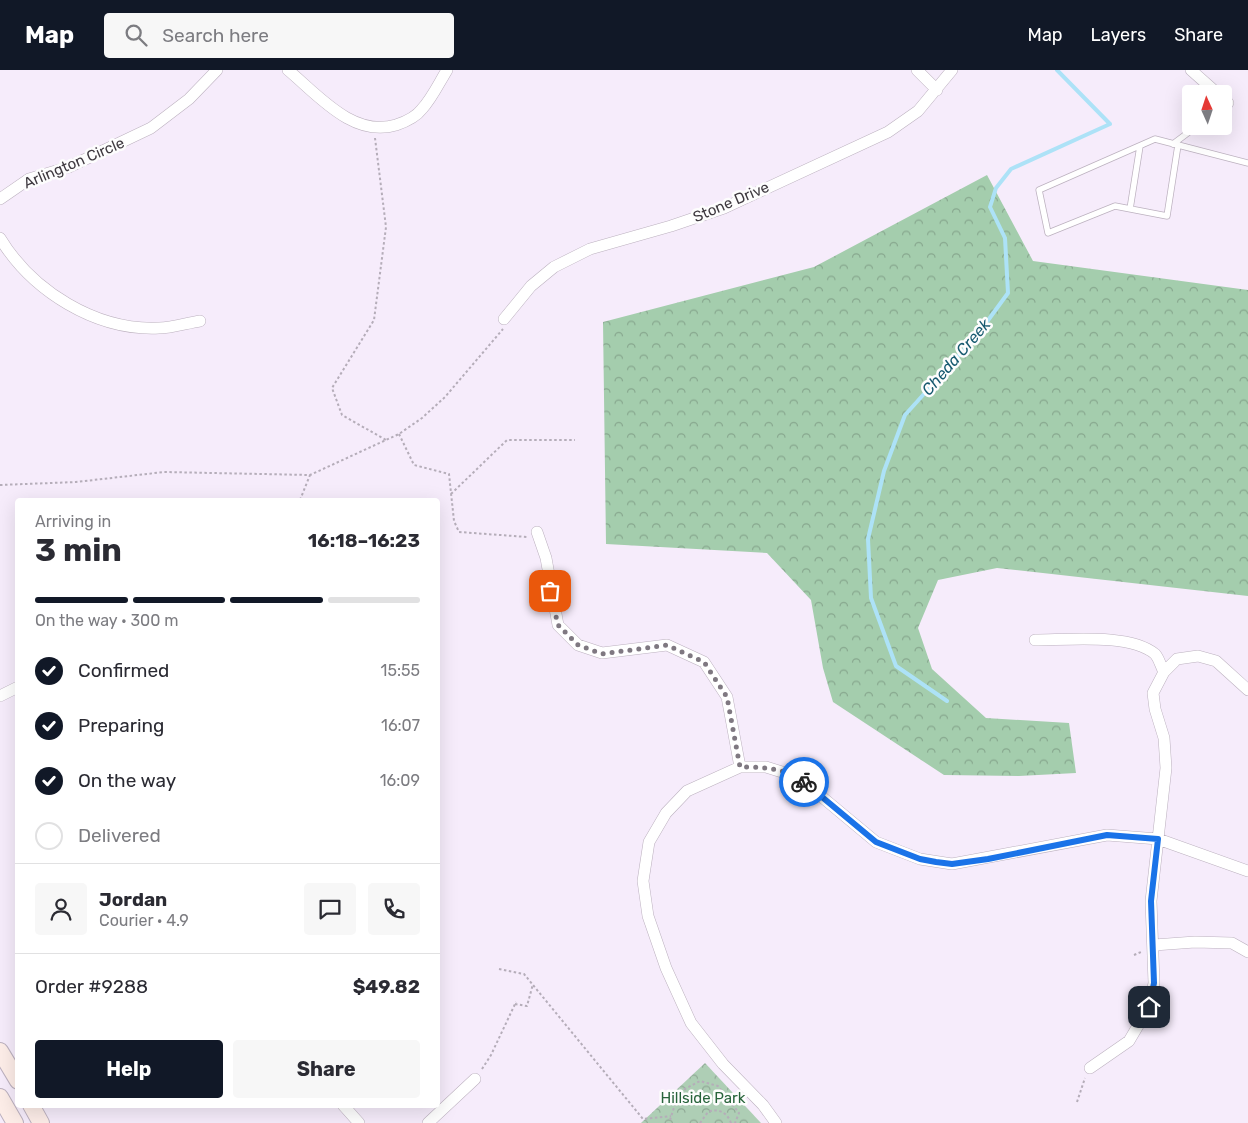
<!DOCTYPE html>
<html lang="en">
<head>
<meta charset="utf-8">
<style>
  :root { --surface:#fff; --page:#f7f7f7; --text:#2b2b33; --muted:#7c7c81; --line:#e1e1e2; --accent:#111827 }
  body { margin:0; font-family:Rubik,sans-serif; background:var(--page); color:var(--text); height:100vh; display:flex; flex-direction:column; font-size:19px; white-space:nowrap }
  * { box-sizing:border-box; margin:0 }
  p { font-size:16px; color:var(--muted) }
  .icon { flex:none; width:28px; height:28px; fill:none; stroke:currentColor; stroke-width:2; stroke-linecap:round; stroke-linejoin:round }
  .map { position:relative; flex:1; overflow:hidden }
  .panel { position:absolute; left:15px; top:428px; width:425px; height:610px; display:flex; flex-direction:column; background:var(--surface); border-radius:5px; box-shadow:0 5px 20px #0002 }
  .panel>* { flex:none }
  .needle { width:32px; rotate:357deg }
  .tools { position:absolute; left:1182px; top:15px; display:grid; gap:10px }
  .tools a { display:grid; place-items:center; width:50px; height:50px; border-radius:5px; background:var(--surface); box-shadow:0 5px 20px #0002; font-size:25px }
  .pin { position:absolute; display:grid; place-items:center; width:42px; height:42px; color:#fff; margin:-21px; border-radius:10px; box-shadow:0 2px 8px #0006 }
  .courier { position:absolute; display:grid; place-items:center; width:50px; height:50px; margin:-25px; border:4px solid #1a73e8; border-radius:50%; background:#fff; color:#222; box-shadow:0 1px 6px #0007 }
  .headline em { font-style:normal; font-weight:700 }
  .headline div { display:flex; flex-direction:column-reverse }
  .headline { display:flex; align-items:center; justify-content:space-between; height:85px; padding:0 20px }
  h1 { font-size:32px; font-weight:700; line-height:38px }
  .bar { display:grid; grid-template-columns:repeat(4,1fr); gap:8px 5px; align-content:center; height:60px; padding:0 20px }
  .bar i { height:6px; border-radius:4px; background:var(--line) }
  .bar .on { background:var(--accent) }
  .bar p { grid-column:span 4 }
  .line { display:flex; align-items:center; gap:12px; padding:0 20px; border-top:1px solid var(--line) }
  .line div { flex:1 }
  .round { display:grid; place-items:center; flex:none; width:52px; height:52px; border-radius:5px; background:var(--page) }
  ol { padding:0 20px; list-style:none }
  li { display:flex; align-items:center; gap:15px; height:55px }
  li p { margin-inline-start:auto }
  li .icon { padding:5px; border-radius:50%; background:var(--accent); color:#fff; stroke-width:4 }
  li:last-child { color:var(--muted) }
  li i { width:28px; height:28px; border:2px solid var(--line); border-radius:50% }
  .button { display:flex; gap:10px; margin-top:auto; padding:10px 20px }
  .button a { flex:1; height:58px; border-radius:5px; background:var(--accent); color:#fff; font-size:20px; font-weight:700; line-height:58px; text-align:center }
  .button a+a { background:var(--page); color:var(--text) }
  header { display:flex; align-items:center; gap:30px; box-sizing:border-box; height:70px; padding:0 25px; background:var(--accent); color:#fff }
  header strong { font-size:24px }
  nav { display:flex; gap:28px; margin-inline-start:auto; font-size:18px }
  .search { width:350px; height:45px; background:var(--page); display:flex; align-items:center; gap:12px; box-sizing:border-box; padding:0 18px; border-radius:5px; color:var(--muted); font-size:19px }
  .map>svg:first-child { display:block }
</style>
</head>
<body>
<header>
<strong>Map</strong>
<div class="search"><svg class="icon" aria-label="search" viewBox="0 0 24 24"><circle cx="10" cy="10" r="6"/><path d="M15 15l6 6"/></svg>Search here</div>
<nav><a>Map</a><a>Layers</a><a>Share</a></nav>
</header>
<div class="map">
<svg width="1248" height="1053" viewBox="0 0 1248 1053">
  <defs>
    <pattern id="forest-crowns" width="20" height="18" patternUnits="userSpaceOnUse" patternTransform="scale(1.25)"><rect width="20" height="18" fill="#a4cdad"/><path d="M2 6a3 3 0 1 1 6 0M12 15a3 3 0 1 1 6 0" fill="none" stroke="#87a78e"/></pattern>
    <pattern id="park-crowns" width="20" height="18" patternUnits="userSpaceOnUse" patternTransform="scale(1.25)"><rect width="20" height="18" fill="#aeceb5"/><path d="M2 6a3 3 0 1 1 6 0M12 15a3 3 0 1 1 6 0" fill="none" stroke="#8fa895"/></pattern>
  </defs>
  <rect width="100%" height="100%" fill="#f6ecfb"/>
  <path fill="url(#forest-crowns)" d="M987 105 1033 191 1248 220V526L997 498 938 510 918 558 932 599 986 648 1069 653 1076 703 1019 706 944 705 833 632 823 598 811 530 767 483 606 474 603 252 814 197Z"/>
  <path fill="url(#park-crowns)" d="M705 993 761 1053H641Z"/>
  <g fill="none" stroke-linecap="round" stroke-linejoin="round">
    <path stroke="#ade2f7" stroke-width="4" d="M947 631 896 596 871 528 868 469 884 401 905 345 978 264 1008 223 1005 168 990 137 996 118 1011 99 1110 54 1057 0"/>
    <defs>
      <path id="service" d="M1173 74 1197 56
        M1178 75 1167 146 1115 136 1048 163 1039 120 1155 69 1248 93
        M1130 139 1140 76"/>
      <path id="minor" d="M288 0C318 25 353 68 396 55 405 52 416 47 422 39 432 28 439 13 447 0
        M917 0 937 20
        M1191 0 1218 24
        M1224 29 1228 33
        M0 129 29 109 69 97 151 58 189 29 217 0
        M0 168C32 221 96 261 159 258 172 258 187 253 200 251
        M504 249 531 216 554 197 590 179 671 156 724 138 888 62 918 41 952 0
        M537 462 546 488 558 555 578 575 602 583 667 575 704 592 727 627 740 697
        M1035 570C1067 570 1130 563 1155 584 1159 588 1161 597 1164 602
        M0 626 18 617
        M1154 875 1195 872 1232 873 1248 882
        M1090 998 1129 971 1149 937 1154 913 1151 831 1166 698 1164 668 1155 639 1153 623 1164 602 1177 589 1198 586 1216 591 1248 620
        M343 1035 359 1053
        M428 1053 475 1009
        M776 1053 763 1035 723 994 691 953 666 898 648 846 643 811 649 772 666 743 687 721 740 697H766L798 707 876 772 920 789 952 794 1107 765 1158 769 1248 801"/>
      <path id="secondary" d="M0 981 18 1011
        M0 1027 15 1053
        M31 1035 41 1053"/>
    </defs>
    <use href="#service" stroke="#bcb1bf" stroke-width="7"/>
    <use href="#minor" stroke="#bcb1bf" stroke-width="12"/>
    <use href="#secondary" stroke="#bcb1bf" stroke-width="18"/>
    <path stroke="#b5adb9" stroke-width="2" stroke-dasharray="2.5 2.5" stroke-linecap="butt" d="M375 68 386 157 374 250 332 318 342 345 386 370
      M399 364 414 395 449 404 454 451 459 462 527 467
      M0 415 76 412 164 402 310 405 399 364 422 348 445 327 503 259
      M451 424 507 370H575
      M300 430 310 405
      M1134 885 1141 882
      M499 899 524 904 643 1049 671 1046
      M515 934 527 936 533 914
      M482 999 491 985 516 932
      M1077 1032 1085 1008
      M670 1050 679 1022 700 1011 718 1016 739 1043 735 1053
      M700 1053 708 1042C718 1038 727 1042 731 1053"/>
    <use href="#service" stroke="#fff" stroke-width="5.5"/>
    <use href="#minor" stroke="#fff" stroke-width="11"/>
    <use href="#secondary" stroke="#fdede8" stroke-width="16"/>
  </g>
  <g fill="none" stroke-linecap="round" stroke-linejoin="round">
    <path stroke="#7f7881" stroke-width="5" stroke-dasharray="0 9" d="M550 521 558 555 578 575 602 584 667 575 704 592 727 627 740 697C761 697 787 698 804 712"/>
    <path stroke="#1a73e8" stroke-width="6" d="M804 712 876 772 920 789 936 792 952 794 988 789 1107 765 1158 769 1151 831 1154 913 1149 937"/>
  </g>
  <g text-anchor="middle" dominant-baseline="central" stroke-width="5" stroke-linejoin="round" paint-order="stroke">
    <g font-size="15" fill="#3f3a40" stroke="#fdfdfd">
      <text transform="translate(74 93) rotate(-23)">Arlington Circle</text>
      <text transform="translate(731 132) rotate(-23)">Stone Drive</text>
    </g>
    <g font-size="15" fill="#28643b" stroke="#fdfdfd">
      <text x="703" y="1028">Hillside Park</text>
    </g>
    <g font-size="16" font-style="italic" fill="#175a70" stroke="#fdfdfd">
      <text transform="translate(956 287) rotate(-49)">Cheda Creek</text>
    </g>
  </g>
</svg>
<div class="tools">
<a><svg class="needle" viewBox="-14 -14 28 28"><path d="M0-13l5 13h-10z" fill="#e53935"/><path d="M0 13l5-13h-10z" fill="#7c7c81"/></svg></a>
</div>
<div class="pin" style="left:550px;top:521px;background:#ea580c"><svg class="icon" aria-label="bag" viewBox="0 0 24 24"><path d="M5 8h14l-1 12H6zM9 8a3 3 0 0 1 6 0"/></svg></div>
<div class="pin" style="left:1149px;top:937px;background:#1f2937"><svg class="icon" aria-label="home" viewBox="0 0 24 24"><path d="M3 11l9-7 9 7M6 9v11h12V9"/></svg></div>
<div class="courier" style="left:804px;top:712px"><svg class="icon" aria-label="bike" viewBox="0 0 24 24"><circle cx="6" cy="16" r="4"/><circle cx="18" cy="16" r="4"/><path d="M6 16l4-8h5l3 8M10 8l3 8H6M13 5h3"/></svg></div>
<section class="panel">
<div class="headline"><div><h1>3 min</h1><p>Arriving in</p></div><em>16:18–16:23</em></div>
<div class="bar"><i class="on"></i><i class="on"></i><i class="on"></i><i></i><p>On the way · 300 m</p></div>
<ol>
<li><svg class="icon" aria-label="check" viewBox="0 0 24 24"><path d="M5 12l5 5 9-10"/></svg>Confirmed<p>15:55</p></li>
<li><svg class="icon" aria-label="check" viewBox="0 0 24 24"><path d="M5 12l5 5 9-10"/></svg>Preparing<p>16:07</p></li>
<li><svg class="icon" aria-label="check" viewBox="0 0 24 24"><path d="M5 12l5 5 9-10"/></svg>On the way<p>16:09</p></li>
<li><i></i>Delivered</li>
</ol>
<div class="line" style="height:90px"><a class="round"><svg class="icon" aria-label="person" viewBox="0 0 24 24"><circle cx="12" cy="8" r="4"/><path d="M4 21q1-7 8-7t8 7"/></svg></a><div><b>Jordan</b><p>Courier · 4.9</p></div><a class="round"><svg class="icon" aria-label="chat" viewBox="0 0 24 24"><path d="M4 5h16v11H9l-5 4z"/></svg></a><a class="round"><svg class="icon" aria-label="phone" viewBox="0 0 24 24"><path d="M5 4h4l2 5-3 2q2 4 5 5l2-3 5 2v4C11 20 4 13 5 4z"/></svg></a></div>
<div class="line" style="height:65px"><div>Order #9288</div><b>$49.82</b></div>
<div class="button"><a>Help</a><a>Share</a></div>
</section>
</div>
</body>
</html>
